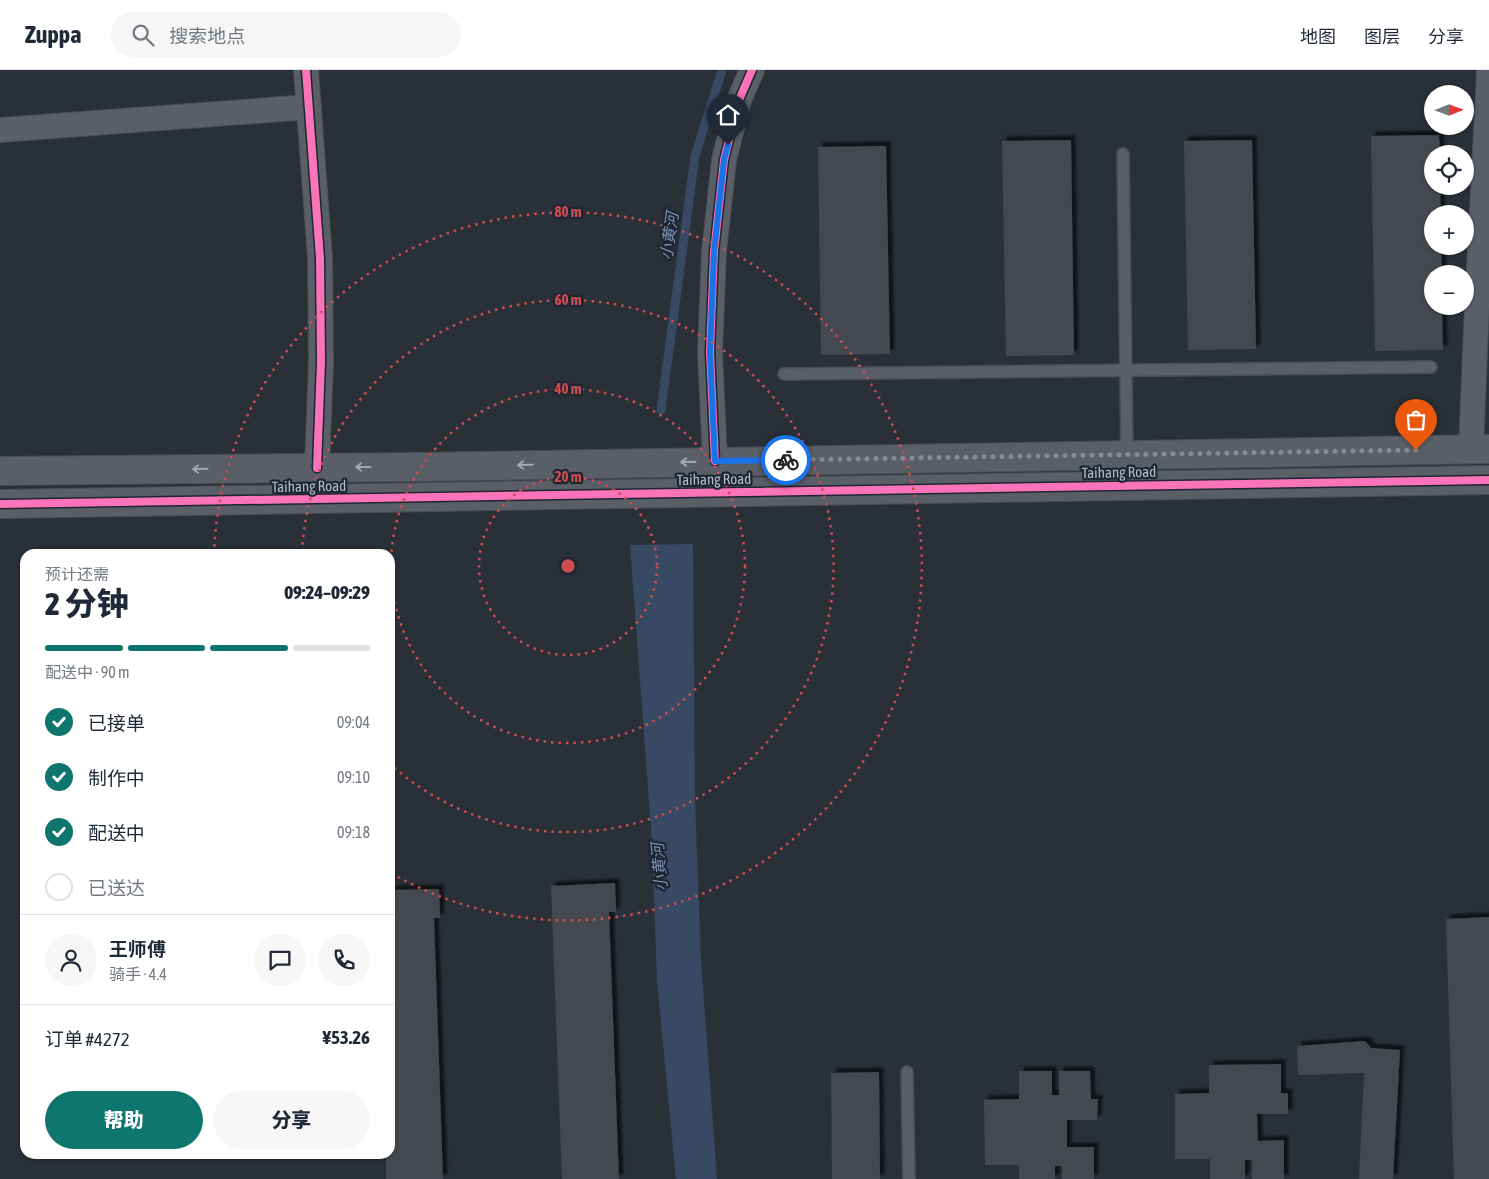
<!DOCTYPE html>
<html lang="zh">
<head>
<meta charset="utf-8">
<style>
  :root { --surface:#fff; --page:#f6f6f7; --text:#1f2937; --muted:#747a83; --line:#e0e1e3; --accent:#0f766e }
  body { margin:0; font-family:"Asap Condensed","Noto Sans SC",sans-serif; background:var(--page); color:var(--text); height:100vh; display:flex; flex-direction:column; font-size:19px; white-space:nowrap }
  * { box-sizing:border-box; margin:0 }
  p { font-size:16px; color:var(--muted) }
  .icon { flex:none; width:28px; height:28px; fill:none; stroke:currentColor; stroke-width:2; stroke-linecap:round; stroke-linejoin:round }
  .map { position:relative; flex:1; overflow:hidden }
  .drawer { position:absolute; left:20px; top:479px; width:375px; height:610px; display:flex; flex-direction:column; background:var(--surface); border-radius:15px; box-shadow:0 1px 4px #0004 }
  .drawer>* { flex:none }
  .needle { width:32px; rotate:89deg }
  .tools { position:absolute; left:1424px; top:15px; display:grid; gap:10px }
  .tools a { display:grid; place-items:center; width:50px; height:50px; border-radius:50%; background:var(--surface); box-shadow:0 1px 4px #0004; font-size:25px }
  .pin { position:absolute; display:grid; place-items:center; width:42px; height:42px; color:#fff; margin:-51px -21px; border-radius:50% 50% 50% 0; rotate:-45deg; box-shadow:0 0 5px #0007 }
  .pin .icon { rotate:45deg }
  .courier { position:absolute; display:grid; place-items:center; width:50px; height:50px; margin:-25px; border:4px solid #1a73e8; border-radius:50%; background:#fff; color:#222; box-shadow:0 1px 6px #0007 }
  .summary em { font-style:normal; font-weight:800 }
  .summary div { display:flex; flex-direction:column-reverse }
  .summary { display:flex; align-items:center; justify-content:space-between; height:85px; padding:0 25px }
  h1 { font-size:32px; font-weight:800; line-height:38px }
  .bar { display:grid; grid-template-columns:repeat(4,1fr); gap:8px 5px; align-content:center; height:60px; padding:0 25px }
  .bar i { height:6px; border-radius:4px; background:var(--line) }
  .bar .active { background:var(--accent) }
  .bar p { grid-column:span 4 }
  .line { display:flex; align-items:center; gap:12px; padding:0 25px; border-top:1px solid var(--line) }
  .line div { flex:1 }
  .round { display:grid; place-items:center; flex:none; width:52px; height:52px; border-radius:26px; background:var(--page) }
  ol { padding:0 25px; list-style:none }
  li { display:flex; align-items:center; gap:15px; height:55px }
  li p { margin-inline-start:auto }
  li .icon { padding:5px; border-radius:50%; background:var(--accent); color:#fff; stroke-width:4 }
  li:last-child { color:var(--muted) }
  li i { width:28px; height:28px; border:2px solid var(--line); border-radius:50% }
  .action { display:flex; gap:10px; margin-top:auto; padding:10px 25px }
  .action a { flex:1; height:58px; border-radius:30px; background:var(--accent); color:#fff; font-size:20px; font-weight:800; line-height:58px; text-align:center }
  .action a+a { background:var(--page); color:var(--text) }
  header { display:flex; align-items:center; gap:30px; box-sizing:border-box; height:70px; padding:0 25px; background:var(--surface); border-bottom:1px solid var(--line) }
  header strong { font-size:24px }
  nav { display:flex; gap:28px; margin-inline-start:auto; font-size:18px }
  .search { width:350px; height:45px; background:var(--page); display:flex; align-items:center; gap:12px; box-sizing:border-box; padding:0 18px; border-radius:28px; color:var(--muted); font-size:19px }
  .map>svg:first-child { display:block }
</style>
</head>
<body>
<header>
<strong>Zuppa</strong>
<div class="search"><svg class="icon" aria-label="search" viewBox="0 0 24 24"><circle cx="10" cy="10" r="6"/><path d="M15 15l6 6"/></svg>搜索地点</div>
<nav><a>地图</a><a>图层</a><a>分享</a></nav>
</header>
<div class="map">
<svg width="1489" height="1109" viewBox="0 0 1489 1109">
  <defs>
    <filter id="shadow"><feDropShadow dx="4.5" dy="-4.5" stdDeviation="1" flood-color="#0009"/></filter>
  </defs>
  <rect width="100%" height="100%" fill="#2a3038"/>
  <path fill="#384963" d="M693 474 695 730 701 890 717 1109H676L657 911 652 772 630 475Z"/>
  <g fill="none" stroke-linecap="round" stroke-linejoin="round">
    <path stroke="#384963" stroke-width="9" d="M661 340 695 86 722 0"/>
  </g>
  <path fill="#444950" filter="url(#shadow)" d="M1439 65 1440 84H1432V116H1440L1441 144H1432V176H1441L1442 204H1432V236H1442L1443 280 1375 281 1371 66Z
    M1071 70 1074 285 1006 286 1002 71Z
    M1252 70 1256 279 1188 280 1184 71Z
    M886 76 890 284 821 285 818 77Z
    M615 813 616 842H609L619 1109H562L551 816Z
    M439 819 440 848H434L443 1109H386V1084H390V820Z
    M1489 847V1109H1454L1446 849Z
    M1365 971 1371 978 1400 980 1393 1109H1359L1364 1003 1298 1005 1297 976Z
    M1281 994V1023H1288V1044H1257L1258 1071 1284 1070V1109H1252V1090H1245V1109H1210V1089H1175V1024L1209 1023V995Z
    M1019 1001H1052V1025H1059V1001H1090L1091 1029H1098L1097 1050H1067V1077H1094V1109H1062V1096H1055V1109H1019V1095H985L984 1030 1019 1029Z
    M879 1002 880 1109H832L831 1003Z"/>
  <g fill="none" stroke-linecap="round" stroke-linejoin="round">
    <defs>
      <path id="service" d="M1123 84 1127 385
        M784 304 1431 297
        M907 1002 909 1109"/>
      <path id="minor" d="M306 0 320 188 321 292 317 398
        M0 60 309 37
        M1471 379 1476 258 1489 2
        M715 391 710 282 714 182 724 90 739 30 752 0"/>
      <path id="tertiary" d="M0 401 418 397 1489 379
        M0 434C496 428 993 416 1489 410"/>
    </defs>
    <use href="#service" stroke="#484c53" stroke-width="14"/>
    <use href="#minor" stroke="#484c53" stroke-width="26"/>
    <use href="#tertiary" stroke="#484c53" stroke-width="30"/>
    <use href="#service" stroke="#5a5e66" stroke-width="11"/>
    <use href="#minor" stroke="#5a5e66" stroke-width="24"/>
    <use href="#tertiary" stroke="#5a5e66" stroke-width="28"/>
    <defs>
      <path id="cycleway" d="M306 0 320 188 321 292 317 398
        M715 391 710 282 714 182 724 90 739 30 752 0
        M0 434C496 428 993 416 1489 410"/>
    </defs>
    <use href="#cycleway" stroke="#1d2633" stroke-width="11"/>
    <use href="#cycleway" stroke="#fb73b8" stroke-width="8"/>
  </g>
  <defs><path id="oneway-shaft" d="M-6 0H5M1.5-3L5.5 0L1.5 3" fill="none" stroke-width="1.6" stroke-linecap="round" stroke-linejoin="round" transform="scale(1.25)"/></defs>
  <g stroke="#a2a9b5">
    <use href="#oneway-shaft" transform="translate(688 392) rotate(179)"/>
    <use href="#oneway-shaft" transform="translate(525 395) rotate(179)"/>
    <use href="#oneway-shaft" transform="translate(363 397) rotate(180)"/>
    <use href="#oneway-shaft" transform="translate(200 399) rotate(179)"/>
  </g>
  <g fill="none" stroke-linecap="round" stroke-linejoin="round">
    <path stroke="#848b96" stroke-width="5" stroke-dasharray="0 9" d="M786 390 1416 380"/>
    <path stroke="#1a73e8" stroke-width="6" d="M728 75 724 90 714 182 710 282 715 391 786 390"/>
  </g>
  <g fill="none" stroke="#ce4d50" stroke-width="2.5" stroke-dasharray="2.5 5">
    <circle cx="568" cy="496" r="89"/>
    <circle cx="568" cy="496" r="177"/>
    <path d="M302 482A266 266 0 1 1 390 694"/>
    <path d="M214 484A354 354 0 1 1 391 803"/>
  </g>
  <g text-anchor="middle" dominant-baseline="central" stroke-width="4.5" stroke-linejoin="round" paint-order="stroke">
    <g font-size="15" fill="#b4bcc9" stroke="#1d2633">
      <text transform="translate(1119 402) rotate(-1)">Taihang Road</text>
      <text transform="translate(714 409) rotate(-1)">Taihang Road</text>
      <text transform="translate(309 416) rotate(-1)">Taihang Road</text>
    </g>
    <g font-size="16" font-style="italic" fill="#7c92b1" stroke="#1d2633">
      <text transform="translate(669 166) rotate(-82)">小黄河</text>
      <text transform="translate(659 797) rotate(-95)">小黄河</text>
    </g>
  </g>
  <circle cx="568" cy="496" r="8" fill="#ce4d50" stroke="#1d2633" stroke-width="2.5"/>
  <g font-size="15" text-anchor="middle" font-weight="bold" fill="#ce4d50" stroke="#1d2633" stroke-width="4.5" stroke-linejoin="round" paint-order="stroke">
    <text x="568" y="147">80 m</text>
    <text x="568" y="235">60 m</text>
    <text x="568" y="324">40 m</text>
    <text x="568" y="412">20 m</text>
  </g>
</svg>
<div class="tools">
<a><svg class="needle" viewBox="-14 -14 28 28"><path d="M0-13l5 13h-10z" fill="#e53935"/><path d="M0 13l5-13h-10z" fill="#747a83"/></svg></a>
<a><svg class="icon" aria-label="locate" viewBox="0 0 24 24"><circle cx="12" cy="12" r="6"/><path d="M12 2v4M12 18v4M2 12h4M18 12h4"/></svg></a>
<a>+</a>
<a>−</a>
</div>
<div class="pin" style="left:1416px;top:380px;background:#ea580c"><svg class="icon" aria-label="bag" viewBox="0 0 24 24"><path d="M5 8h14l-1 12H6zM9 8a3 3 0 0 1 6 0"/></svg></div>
<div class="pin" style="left:728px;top:75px;background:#1f2937"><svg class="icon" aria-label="home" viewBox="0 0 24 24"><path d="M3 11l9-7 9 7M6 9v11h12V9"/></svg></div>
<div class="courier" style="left:786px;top:390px"><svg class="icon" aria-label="bike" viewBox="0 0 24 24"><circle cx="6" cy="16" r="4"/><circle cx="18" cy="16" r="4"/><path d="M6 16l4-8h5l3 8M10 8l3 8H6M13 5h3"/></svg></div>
<section class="drawer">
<div class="summary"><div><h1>2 分钟</h1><p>预计还需</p></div><em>09:24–09:29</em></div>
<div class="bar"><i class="active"></i><i class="active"></i><i class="active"></i><i></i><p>配送中 · 90 m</p></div>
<ol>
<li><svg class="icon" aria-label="check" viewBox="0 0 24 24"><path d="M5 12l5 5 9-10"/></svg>已接单<p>09:04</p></li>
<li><svg class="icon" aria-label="check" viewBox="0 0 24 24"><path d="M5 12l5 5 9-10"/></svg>制作中<p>09:10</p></li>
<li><svg class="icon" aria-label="check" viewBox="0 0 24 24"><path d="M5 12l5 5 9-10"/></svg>配送中<p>09:18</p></li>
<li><i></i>已送达</li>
</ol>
<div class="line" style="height:90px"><a class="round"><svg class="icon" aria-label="person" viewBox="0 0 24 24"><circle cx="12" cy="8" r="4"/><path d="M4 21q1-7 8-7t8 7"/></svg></a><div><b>王师傅</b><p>骑手 · 4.4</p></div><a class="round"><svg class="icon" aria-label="chat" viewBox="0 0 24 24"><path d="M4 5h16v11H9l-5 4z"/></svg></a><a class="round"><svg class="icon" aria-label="phone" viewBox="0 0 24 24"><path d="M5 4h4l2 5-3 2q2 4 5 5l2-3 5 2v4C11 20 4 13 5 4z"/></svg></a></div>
<div class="line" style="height:65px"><div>订单 #4272</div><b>¥53.26</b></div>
<div class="action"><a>帮助</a><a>分享</a></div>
</section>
</div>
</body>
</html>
